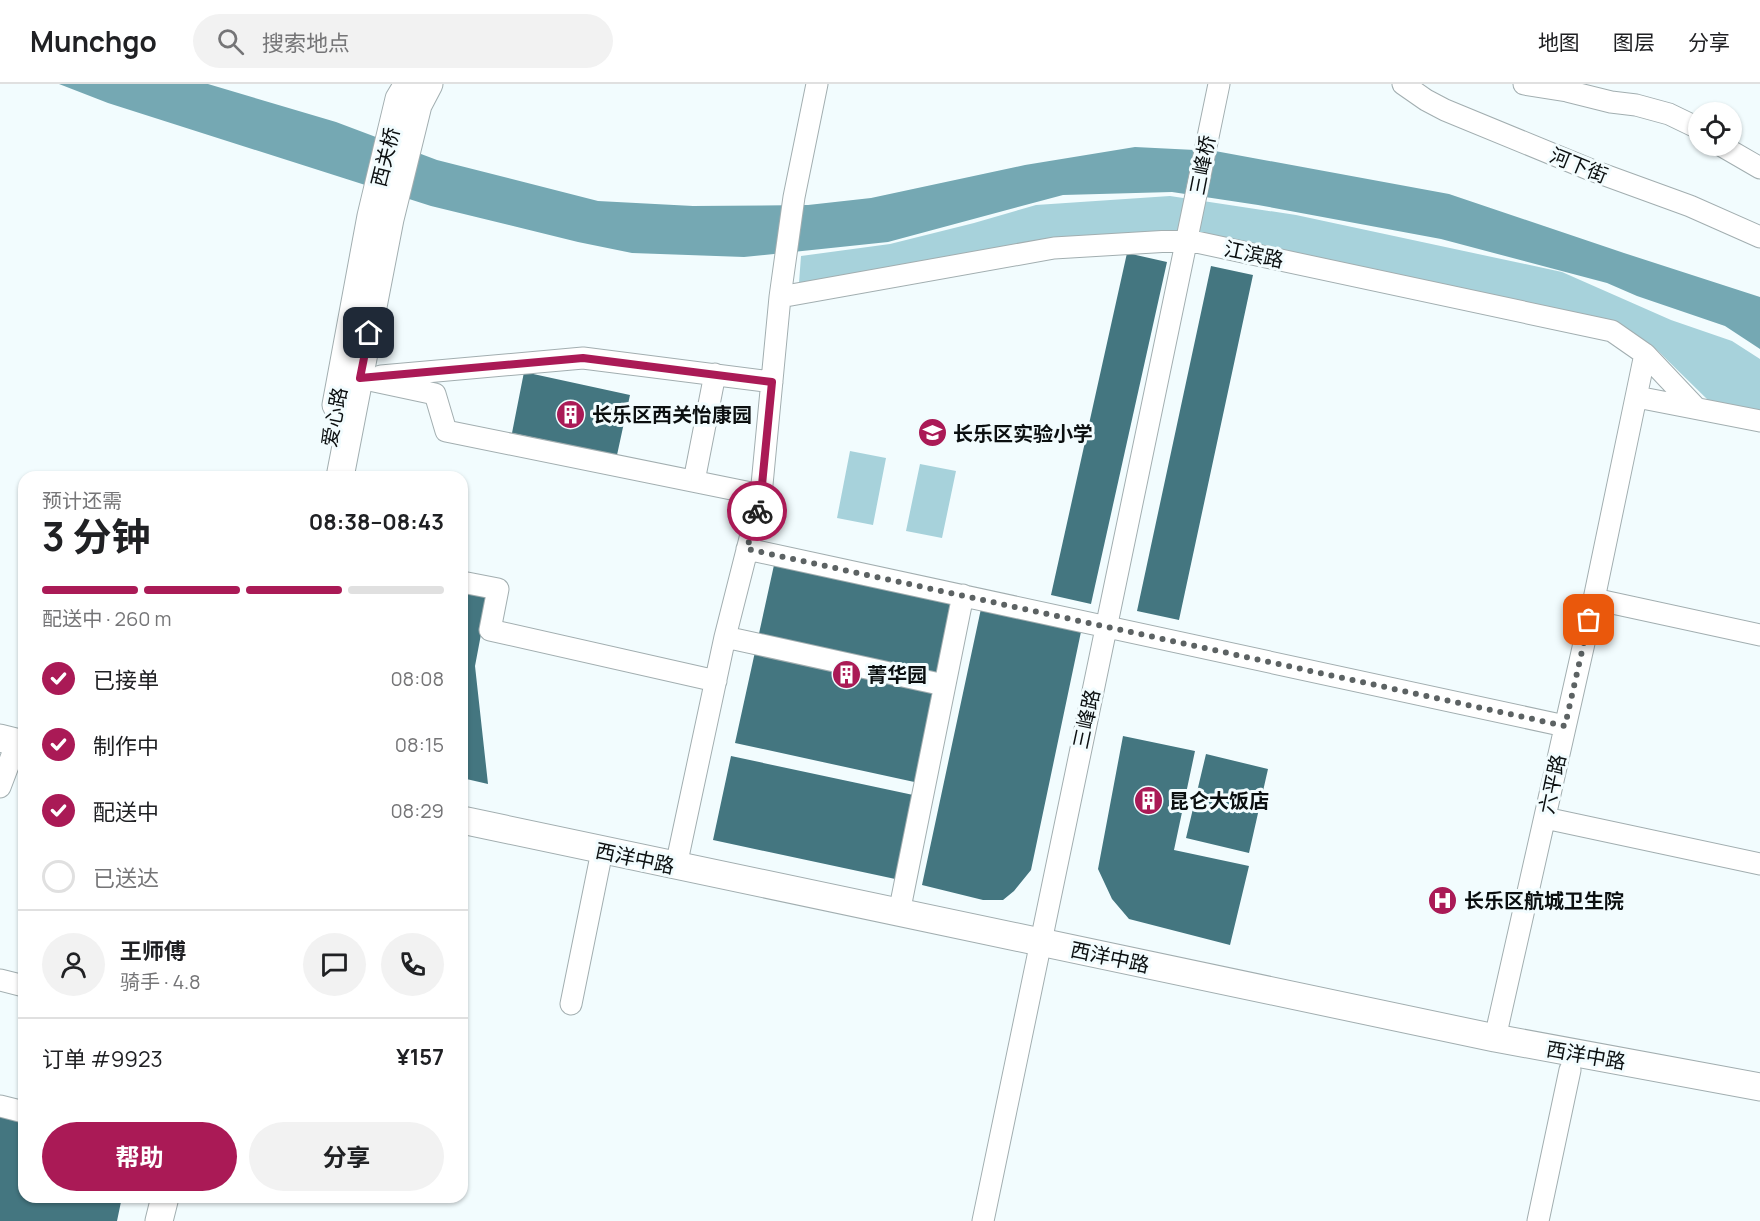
<!DOCTYPE html>
<html lang="zh">
<head>
<meta charset="utf-8">
<style>
  :root { --surface:#fff; --page:#f2f2f2; --text:#202124; --muted:#757577; --line:#e0e0e0; --accent:#aa1a56 }
  body { margin:0; font-family:Manrope,"Noto Sans SC",sans-serif; background:var(--page); color:var(--text); height:100vh; display:flex; flex-direction:column; font-size:22px; white-space:nowrap }
  * { box-sizing:border-box; margin:0 }
  p { font-size:20px; color:var(--muted) }
  .icon { flex:none; width:33px; height:33px; fill:none; stroke:currentColor; stroke-width:2; stroke-linecap:round; stroke-linejoin:round }
  .map { position:relative; flex:1; overflow:hidden }
  .side { position:absolute; left:18px; top:387px; width:450px; height:732px; display:flex; flex-direction:column; background:var(--surface); border-radius:18px; box-shadow:0 2px 4px #0004 }
  .side>* { flex:none }
  .fabs { position:absolute; left:1688px; top:18px; display:grid; gap:12px }
  .fabs a { display:grid; place-items:center; width:54px; height:54px; border-radius:50%; background:var(--surface); box-shadow:0 2px 4px #0004; font-size:30px }
  .pin { position:absolute; display:grid; place-items:center; width:51px; height:51px; color:#fff; margin:-26px; border-radius:12px; box-shadow:0 3px 9px #0006 }
  .courier { position:absolute; display:grid; place-items:center; width:60px; height:60px; margin:-30px; border:4px solid #aa1a56; border-radius:50%; background:#fff; color:#222; box-shadow:0 2px 8px #0007 }
  .overview em { font-style:normal; font-weight:700 }
  .overview div { display:flex; flex-direction:column-reverse }
  .overview { display:flex; align-items:center; justify-content:space-between; height:102px; padding:0 24px }
  h1 { font-size:39px; font-weight:700; line-height:45px }
  .bar { display:grid; grid-template-columns:repeat(4,1fr); gap:9px 6px; align-content:center; height:72px; padding:0 24px }
  .bar i { height:8px; border-radius:4px; background:var(--line) }
  .bar .selected { background:var(--accent) }
  .bar p { grid-column:span 4 }
  .line { display:flex; align-items:center; gap:15px; padding:0 24px; border-top:2px solid var(--line) }
  .line div { flex:1 }
  .round { display:grid; place-items:center; flex:none; width:63px; height:63px; border-radius:32px; background:var(--page) }
  ol { padding:0 24px; list-style:none }
  li { display:flex; align-items:center; gap:18px; height:66px }
  li p { margin-inline-start:auto }
  li .icon { padding:6px; border-radius:50%; background:var(--accent); color:#fff; stroke-width:4 }
  li:last-child { color:var(--muted) }
  li i { width:33px; height:33px; border:3px solid var(--line); border-radius:50% }
  .primary-button { display:flex; gap:12px; margin-top:auto; padding:12px 24px }
  .primary-button a { flex:1; height:69px; border-radius:36px; background:var(--accent); color:#fff; font-size:24px; font-weight:700; line-height:69px; text-align:center }
  .primary-button a+a { background:var(--page); color:var(--text) }
  header { display:flex; align-items:center; gap:36px; box-sizing:border-box; height:84px; padding:0 30px; background:var(--surface); border-bottom:2px solid var(--line) }
  header strong { font-size:28px }
  nav { display:flex; gap:33px; margin-inline-start:auto; font-size:21px }
  .search { width:420px; height:54px; background:var(--page); display:flex; align-items:center; gap:15px; box-sizing:border-box; padding:0 21px; border-radius:33px; color:var(--muted); font-size:22px }
  .map>svg:first-child { display:block }
</style>
</head>
<body>
<header>
<strong>Munchgo</strong>
<div class="search"><svg class="icon" aria-label="search" viewBox="0 0 24 24"><circle cx="10" cy="10" r="6"/><path d="M15 15l6 6"/></svg>搜索地点</div>
<nav><a>地图</a><a>图层</a><a>分享</a></nav>
</header>
<div class="map">
<svg width="1760" height="1137" viewBox="0 0 1760 1137">
  <rect width="100%" height="100%" fill="#f2fcfe"/>
  <path fill="#a7d2db" d="M1170 112 1296 131 1562 188 1671 236 1732 257 1760 275V329L1709 317 1657 266 1602 235 1206 151 980 170 799 199 801 172 890 160 974 139 1036 121Z
    M850 367 886 374 873 441 837 434Z
    M920 380 956 387 942 454 906 447Z"/>
  <path fill="#75a8b3" d="M59 0H208L336 38 437 76 598 117 693 122 808 121 871 114 1025 81 1135 63 1215 67 1449 110 1624 169 1760 213V265L1725 242 1637 212 1607 199 1441 155 1258 121 1172 108 1063 111 888 158 744 173 632 169 578 158 431 122 108 19Z"/>
  <path fill="#447680" d="M1127 169 1167 178 1091 520 1051 511Z
    M1211 182 1253 191 1179 536 1137 527Z
    M524 288 630 311 617 371 512 349Z
    M774 481 958 521 919 699 735 659Z
    M462 502 489 508 475 582 488 700 462 694Z
    M982 520 1082 543 1031 786 1014 807 1003 816H983L922 801Z
    M1123 652 1195 667 1174 766 1249 782 1230 861 1129 835 1112 815 1098 785Z
    M1206 670 1268 685 1249 769 1186 754Z
    M731 672 918 712 900 796 713 756Z
    M0 1028 24 1033V1113H122L117 1137H0Z"/>
  <g fill="none" stroke-linecap="round" stroke-linejoin="round">
    <defs>
      <path id="minor" d="M1403 0 1426 16 1445 26 1591 86 1690 122 1760 153
        M1524 0 1567 7 1611 18 1636 21 1669 30 1698 44
        M1722 62 1760 84
        M780 213 1054 164 1187 156 1612 247 1645 270 1696 324
        M381 292 583 274 772 298
        M345 294H360L435 310 446 347 761 411
        M1637 313 1760 337
        M694 397 715 290
        M747 465 1565 642
        M462 498 498 505 490 546 716 597
        M1594 515 1760 551
        M725 553 944 601
        M0 703 17 658
        M1545 734 1760 780
        M676 782 725 553 761 411 780 213 794 113 817 0
        M899 829 963 511
        M0 896 24 902
        M571 920 602 767
        M1495 954 1594 515 1645 270
        M0 1022 24 1028
        M983 1137 1219 0
        M1538 1137 1570 986"/>
      <path id="major" d="M336 321 371 132 399 15 408 0
        M340 393 390 135 418 21 429 0
        M0 654 24 660
        M462 736 1495 954 1760 1003
        M159 1137 165 1113"/>
    </defs>
    <use href="#minor" stroke="#a2aeb0" stroke-width="23"/>
    <use href="#major" stroke="#a2aeb0" stroke-width="29"/>
    <use href="#minor" stroke="#fff" stroke-width="21"/>
    <use href="#major" stroke="#fff" stroke-width="27"/>
  </g>
  <g fill="none" stroke-linecap="round" stroke-linejoin="round">
    <path stroke="#5c6263" stroke-width="6" stroke-dasharray="0 10.8" d="M757 427 747 465 1565 642 1589 536"/>
    <path stroke="#aa1a56" stroke-width="8" d="M369 249 360 294 583 274 772 298 761 411 757 427"/>
  </g>
  <defs>
    <symbol id="building-disc" viewBox="-11 -11 22 22"><circle r="9.5" fill="#aa1a56" stroke="#f2fcfe"/><path d="M-4-6H4V6H1V3H-1V6H-4ZM-2.5-4.3h1.7v1.8h-1.7ZM.8-4.3h1.7v1.8H.8ZM-2.5-1h1.7V.8h-1.7ZM.8-1h1.7V.8H.8Z" fill="#fff"/></symbol>
    <symbol id="school-disc" viewBox="-11 -11 22 22"><circle r="9.5" fill="#aa1a56" stroke="#f2fcfe"/><path d="M0-5L7-2L0 1L-7-2ZM-4 1L0 2.5L4 1V4Q0 6-4 4Z" fill="#fff"/></symbol>
    <symbol id="hospital-disc" viewBox="-11 -11 22 22"><circle r="9.5" fill="#aa1a56" stroke="#f2fcfe"/><path d="M-5-5h3v3.5h4V-5h3V5h-3V1.5h-4V5h-3Z" fill="#fff"/></symbol>
  </defs>
  <g fill-rule="evenodd">
    <use href="#building-disc" x="554" y="314" width="33" height="33"/>
    <use href="#school-disc" x="916" y="332" width="33" height="33"/>
    <use href="#building-disc" x="830" y="574" width="33" height="33"/>
    <use href="#building-disc" x="1132" y="700" width="33" height="33"/>
    <use href="#hospital-disc" x="1426" y="800" width="33" height="33"/>
  </g>
  <g text-anchor="middle" dominant-baseline="central" stroke-width="6" stroke-linejoin="round" paint-order="stroke">
    <g font-size="20" fill="#0b0f10" stroke="#f2fcfe">
      <text transform="translate(385 73) rotate(-76)">西关桥</text>
      <text transform="translate(1202 81) rotate(-79)">三峰桥</text>
      <text transform="translate(1579 81) rotate(22)">河下街</text>
      <text transform="translate(1254 170) rotate(12)">江滨路</text>
      <text transform="translate(334 333) rotate(-79)">爱心路</text>
      <text transform="translate(1086 635) rotate(-78)">三峰路</text>
      <text transform="translate(1552 700) rotate(-78)">六平路</text>
      <text transform="translate(635 774) rotate(12)">西洋中路</text>
      <text transform="translate(1110 873) rotate(12)">西洋中路</text>
      <text transform="translate(1586 971) rotate(10)">西洋中路</text>
    </g>
    <g font-size="20" font-weight="bold" fill="#0b0f10" stroke="#f2fcfe" text-anchor="start">
      <text x="592" y="330">长乐区西关怡康园</text>
      <text x="953" y="349">长乐区实验小学</text>
      <text x="867" y="590">菁华园</text>
      <text x="1169" y="716">昆仑大饭店</text>
      <text x="1464" y="816">长乐区航城卫生院</text>
    </g>
  </g>
</svg>
<div class="fabs">
<a><svg class="icon" aria-label="locate" viewBox="0 0 24 24"><circle cx="12" cy="12" r="6"/><path d="M12 2v4M12 18v4M2 12h4M18 12h4"/></svg></a>
</div>
<div class="pin" style="left:1589px;top:536px;background:#ea580c"><svg class="icon" aria-label="bag" viewBox="0 0 24 24"><path d="M5 8h14l-1 12H6zM9 8a3 3 0 0 1 6 0"/></svg></div>
<div class="pin" style="left:369px;top:249px;background:#1f2937"><svg class="icon" aria-label="home" viewBox="0 0 24 24"><path d="M3 11l9-7 9 7M6 9v11h12V9"/></svg></div>
<div class="courier" style="left:757px;top:427px"><svg class="icon" aria-label="bike" viewBox="0 0 24 24"><circle cx="6" cy="16" r="4"/><circle cx="18" cy="16" r="4"/><path d="M6 16l4-8h5l3 8M10 8l3 8H6M13 5h3"/></svg></div>
<section class="side">
<div class="overview"><div><h1>3 分钟</h1><p>预计还需</p></div><em>08:38–08:43</em></div>
<div class="bar"><i class="selected"></i><i class="selected"></i><i class="selected"></i><i></i><p>配送中 · 260 m</p></div>
<ol>
<li><svg class="icon" aria-label="check" viewBox="0 0 24 24"><path d="M5 12l5 5 9-10"/></svg>已接单<p>08:08</p></li>
<li><svg class="icon" aria-label="check" viewBox="0 0 24 24"><path d="M5 12l5 5 9-10"/></svg>制作中<p>08:15</p></li>
<li><svg class="icon" aria-label="check" viewBox="0 0 24 24"><path d="M5 12l5 5 9-10"/></svg>配送中<p>08:29</p></li>
<li><i></i>已送达</li>
</ol>
<div class="line" style="height:108px"><a class="round"><svg class="icon" aria-label="person" viewBox="0 0 24 24"><circle cx="12" cy="8" r="4"/><path d="M4 21q1-7 8-7t8 7"/></svg></a><div><b>王师傅</b><p>骑手 · 4.8</p></div><a class="round"><svg class="icon" aria-label="chat" viewBox="0 0 24 24"><path d="M4 5h16v11H9l-5 4z"/></svg></a><a class="round"><svg class="icon" aria-label="phone" viewBox="0 0 24 24"><path d="M5 4h4l2 5-3 2q2 4 5 5l2-3 5 2v4C11 20 4 13 5 4z"/></svg></a></div>
<div class="line" style="height:78px"><div>订单 #9923</div><b>¥157</b></div>
<div class="primary-button"><a>帮助</a><a>分享</a></div>
</section>
</div>
</body>
</html>
